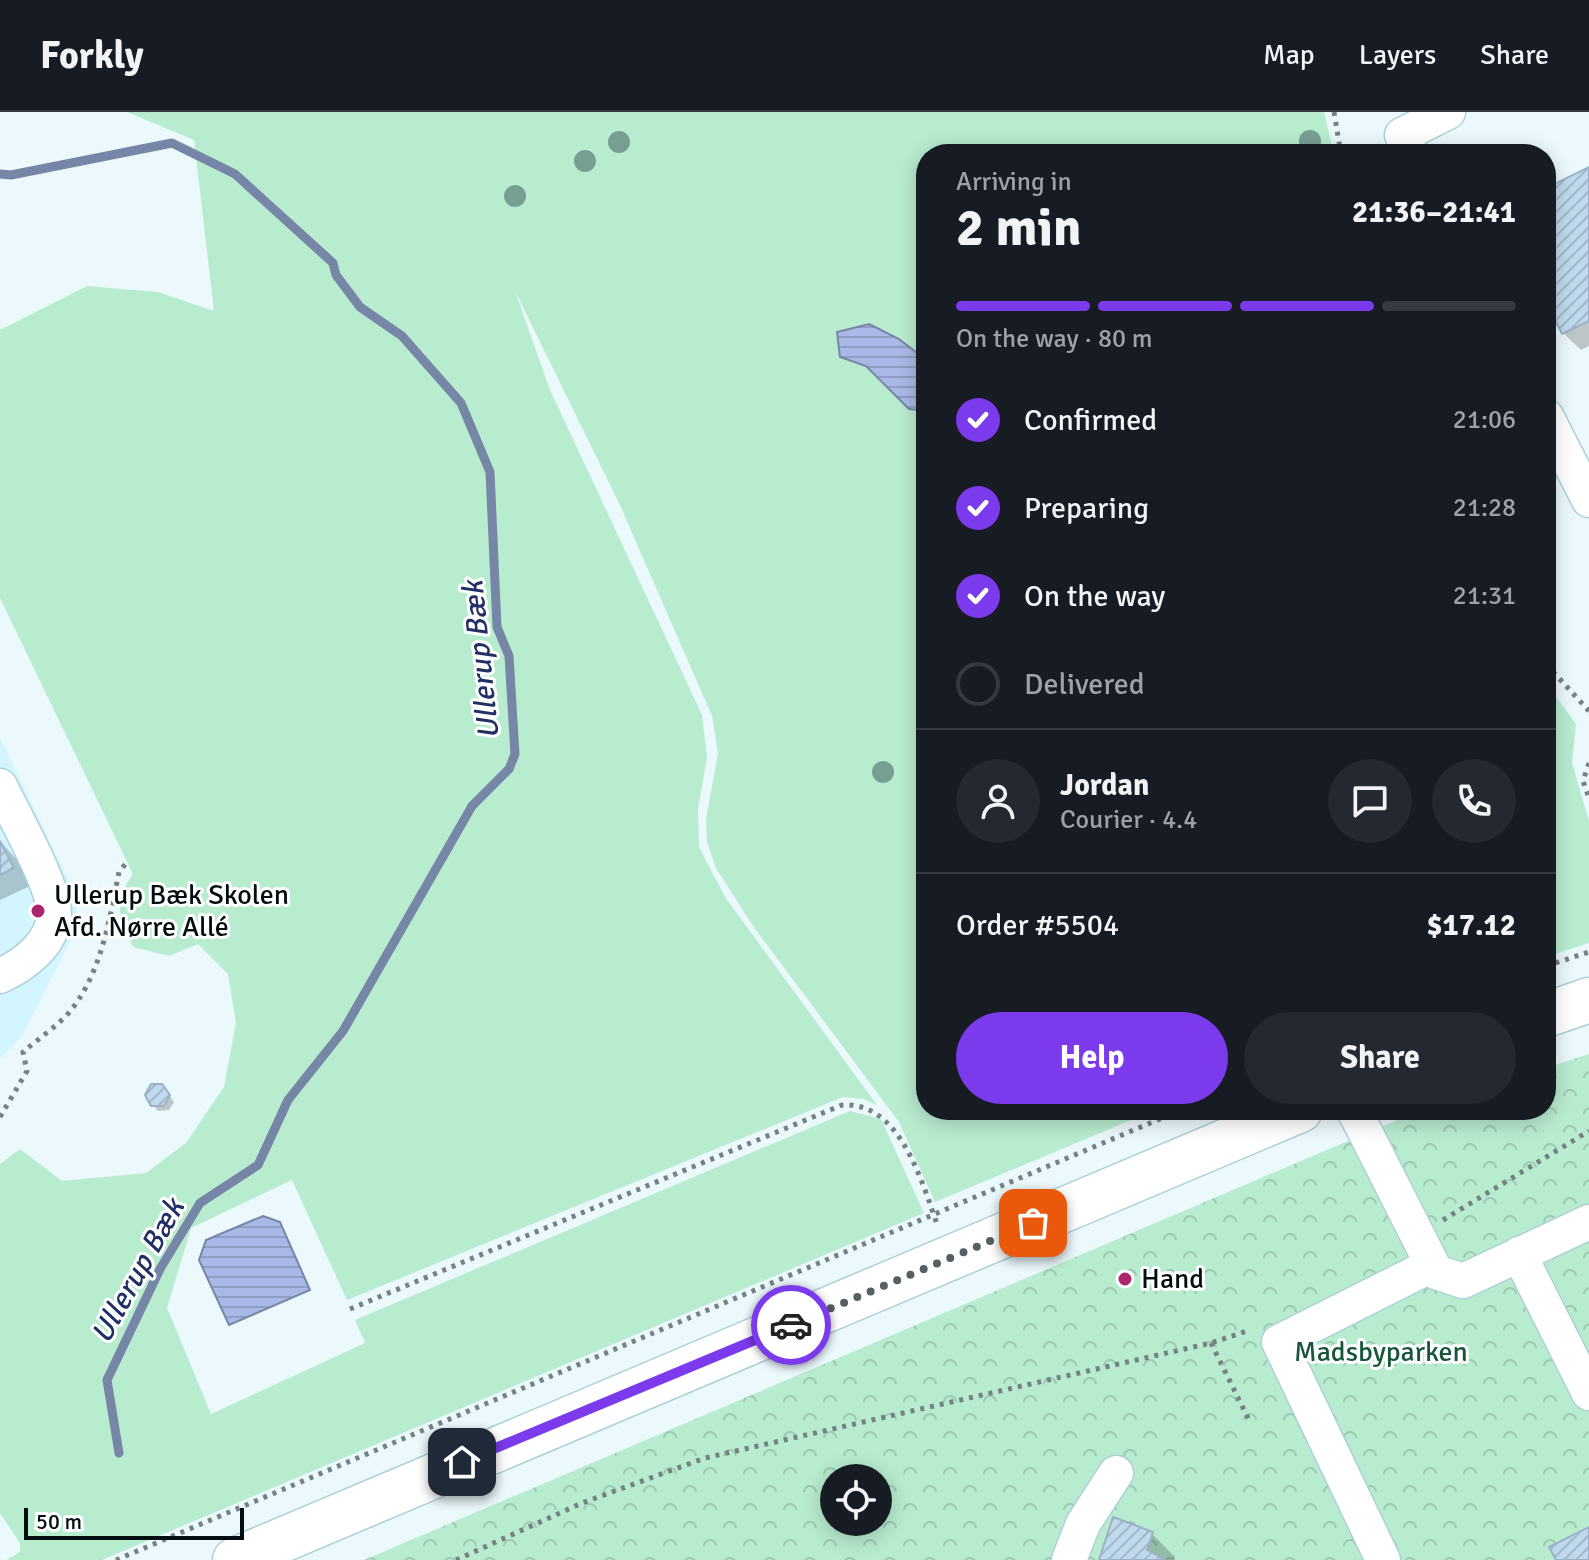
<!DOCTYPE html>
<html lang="en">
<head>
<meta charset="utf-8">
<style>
  :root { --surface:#171b24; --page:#242831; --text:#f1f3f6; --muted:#9ea1a6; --line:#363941; --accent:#7c3aed }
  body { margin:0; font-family:Signika,sans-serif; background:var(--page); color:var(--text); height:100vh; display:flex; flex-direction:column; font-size:30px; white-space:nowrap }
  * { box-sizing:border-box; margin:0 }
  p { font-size:26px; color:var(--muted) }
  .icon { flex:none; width:44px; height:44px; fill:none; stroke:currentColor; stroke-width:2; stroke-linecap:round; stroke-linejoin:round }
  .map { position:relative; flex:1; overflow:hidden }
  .details { position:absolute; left:916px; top:32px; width:640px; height:976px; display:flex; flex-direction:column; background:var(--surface); border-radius:32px; box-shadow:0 4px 20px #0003 }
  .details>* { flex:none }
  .controls { position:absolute; left:820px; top:1352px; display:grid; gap:16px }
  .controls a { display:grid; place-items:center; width:72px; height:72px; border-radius:50%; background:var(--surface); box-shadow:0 4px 20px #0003; font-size:40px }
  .scale { position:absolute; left:24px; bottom:20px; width:220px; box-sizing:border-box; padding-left:8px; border:4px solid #030e11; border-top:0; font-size:22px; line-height:28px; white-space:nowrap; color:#030e11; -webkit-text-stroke:6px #fff; paint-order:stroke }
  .pin { position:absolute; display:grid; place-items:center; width:68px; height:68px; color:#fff; margin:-34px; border-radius:16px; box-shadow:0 4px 12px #0006 }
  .courier { position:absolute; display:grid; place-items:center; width:80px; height:80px; margin:-40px; border:6px solid #7c3aed; border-radius:50%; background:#fff; color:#222; box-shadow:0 2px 10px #0007 }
  .summary em { font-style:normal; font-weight:700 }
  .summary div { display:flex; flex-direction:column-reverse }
  .summary { display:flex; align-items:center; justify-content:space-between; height:136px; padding:0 40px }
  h1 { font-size:52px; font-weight:700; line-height:60px }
  .bar { display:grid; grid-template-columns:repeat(4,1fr); gap:12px 8px; align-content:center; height:96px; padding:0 40px }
  .bar i { height:10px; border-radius:6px; background:var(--line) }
  .bar .on { background:var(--accent) }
  .bar p { grid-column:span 4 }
  .line { display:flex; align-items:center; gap:20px; padding:0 40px; border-top:2px solid var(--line) }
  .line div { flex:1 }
  .round { display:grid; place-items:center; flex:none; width:84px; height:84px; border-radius:42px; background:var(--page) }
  ol { padding:0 40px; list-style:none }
  li { display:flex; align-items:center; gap:24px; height:88px }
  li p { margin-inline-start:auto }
  li .icon { padding:8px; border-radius:50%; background:var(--accent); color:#fff; stroke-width:4 }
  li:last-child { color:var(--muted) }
  li i { width:44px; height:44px; border:4px solid var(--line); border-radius:50% }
  .cta { display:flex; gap:16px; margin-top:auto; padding:16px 40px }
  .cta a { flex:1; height:92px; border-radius:48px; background:var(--accent); color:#fff; font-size:32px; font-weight:700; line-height:92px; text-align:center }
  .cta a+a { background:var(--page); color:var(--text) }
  header { display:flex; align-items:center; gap:48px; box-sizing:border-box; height:112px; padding:0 40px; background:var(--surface); border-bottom:2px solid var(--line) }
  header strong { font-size:38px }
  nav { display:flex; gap:44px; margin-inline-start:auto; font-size:28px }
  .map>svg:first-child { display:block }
</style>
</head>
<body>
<header>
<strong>Forkly</strong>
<nav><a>Map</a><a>Layers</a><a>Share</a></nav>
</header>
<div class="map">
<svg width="1589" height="1448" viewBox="0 0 1589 1448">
  <defs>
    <pattern id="park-crowns" width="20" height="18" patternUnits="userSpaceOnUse" patternTransform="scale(2)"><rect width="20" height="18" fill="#b8eccf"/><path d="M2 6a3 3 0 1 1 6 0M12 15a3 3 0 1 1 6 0" fill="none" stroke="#9dc9b1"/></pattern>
    <pattern id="water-rules" width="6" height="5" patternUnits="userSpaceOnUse" patternTransform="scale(2)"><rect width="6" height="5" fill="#a9b8e6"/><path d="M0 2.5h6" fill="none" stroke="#909dc4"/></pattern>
    <pattern id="building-hatch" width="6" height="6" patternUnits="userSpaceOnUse" patternTransform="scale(2)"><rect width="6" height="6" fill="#c0d9ed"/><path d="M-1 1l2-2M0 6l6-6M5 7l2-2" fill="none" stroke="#a3b9ca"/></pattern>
  </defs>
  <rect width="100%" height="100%" fill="#ebf8fc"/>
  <path fill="#d2f5ff" d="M0 626 76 784 78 814 22 924 0 947Z"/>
  <path fill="#b8eccf" d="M127 0H1324L1334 42H926V998H1155L935 1090 899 1010 753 814 716 756 707 730 706 707 718 641 712 604 619 391 515 179 550 278 702 603 707 645 698 697 699 735 725 785 877 993 863 987 843 985 347 1188 292 1068 191 1116 167 1196 211 1302 365 1231 355 1208 850 999 881 1007 924 1101 102 1448H6L20 1440V1431L0 1401V1052L20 1037 62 1069 146 1061 186 1031 224 975 236 911 228 862 198 832 169 844 133 835C119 805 112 791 133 762L0 486V218L87 174 158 180 214 199 194 28Z
    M1546 571 1576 612 1572 651 1589 709V831L1546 845Z"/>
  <path fill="url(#park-crowns)" fill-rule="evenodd" d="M1589 942V1448H364L1409 1003 1424 998H1546V956ZM834 1366H878V1410H834Z"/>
  <path fill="url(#water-rules)" stroke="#7785a6" stroke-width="2" d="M869 212 899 227 926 248V299L909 297 866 254 840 245 837 220Z
    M263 1104 280 1110 310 1178 229 1213 199 1148 206 1128Z"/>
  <path fill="#0003" d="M1589 57V234L1581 238 1563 221 1546 185V78Z
    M0 729 18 749 30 774 0 788Z
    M167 980 174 990 169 998 158 999 153 993Z
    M1152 1422 1175 1445 1174 1448H1101Z"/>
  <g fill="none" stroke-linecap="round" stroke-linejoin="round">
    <path stroke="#7785a6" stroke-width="9" d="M0 62 11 63 172 31 235 62 333 151 336 163 360 195 402 224 461 291 490 360 497 515 509 544 515 642 509 657 472 694 343 919 288 988 258 1053 200 1091 160 1157 107 1268 119 1341"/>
  </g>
  <path fill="url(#building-hatch)" stroke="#9bb2c6" stroke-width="2" d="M1589 55V209L1562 222 1546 190V76Z
    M0 729 14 756 0 763Z
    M151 972H162L170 983 164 994H151L145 983Z
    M1113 1405 1153 1420 1147 1438 1166 1448H1099Z
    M1589 1415V1448H1556L1549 1435Z"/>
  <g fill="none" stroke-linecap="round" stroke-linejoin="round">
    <defs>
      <path id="minor" d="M1411 42 1402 23 1448 0
        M1546 304 1589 388
        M0 674C13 702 54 773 54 801 54 831 24 853 0 864
        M1354 998 1436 1160 1463 1169 1589 1110
        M1519 1142 1589 1281
        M1069 1448 1083 1412 1116 1361
        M1383 1448 1279 1230 1430 1154"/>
      <path id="major" d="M1546 903 1589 888
        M235 1448 1300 998"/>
    </defs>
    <use href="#minor" stroke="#add0d9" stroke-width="37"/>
    <use href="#major" stroke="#add0d9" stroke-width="47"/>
    <path stroke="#758184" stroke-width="5" stroke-dasharray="4 6" stroke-linecap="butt" d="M1334 0 1341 42
      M1546 552 1589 599
      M1589 651 1583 669 1589 686
      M1546 854 1589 840
      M0 1005 27 959 23 940C37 928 53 917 66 904 101 865 109 809 119 760L127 750
      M1443 1108 1589 1019
      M350 1197 842 993C900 989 922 1070 938 1115
      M1211 1231 1250 1310
      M116 1448 1181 998
      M456 1448 582 1391 705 1346 1211 1231 1250 1218"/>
    <use href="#minor" stroke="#fff" stroke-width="34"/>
    <use href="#major" stroke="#fff" stroke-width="44"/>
  </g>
  <g fill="#769f92">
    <circle cx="1310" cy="29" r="11"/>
    <circle cx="619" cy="30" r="11"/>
    <circle cx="585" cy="49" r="11"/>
    <circle cx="515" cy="84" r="11"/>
    <circle cx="883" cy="660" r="11"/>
  </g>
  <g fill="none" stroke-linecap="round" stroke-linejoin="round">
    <path stroke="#546063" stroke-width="8" stroke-dasharray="0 14.4" d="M791 1213 1033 1111"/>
    <path stroke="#7c3aed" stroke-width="10" d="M462 1350 791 1213"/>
  </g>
  <g fill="#ac266e" stroke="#fff" stroke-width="3">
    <circle cx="38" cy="799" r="8"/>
    <circle cx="1125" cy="1167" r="8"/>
  </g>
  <g text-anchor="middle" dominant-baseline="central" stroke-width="6" stroke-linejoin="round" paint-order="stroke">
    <g font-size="28" fill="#030e11" stroke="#fff" text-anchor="start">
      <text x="54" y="783">Ullerup Bæk Skolen<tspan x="54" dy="32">Afd. Nørre Allé</tspan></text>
      <text x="1141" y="1167">Hand</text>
    </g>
    <g font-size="28" fill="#17563b" stroke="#fff">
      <text x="1381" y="1240">Madsbyparken</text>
    </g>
    <g font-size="30" font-style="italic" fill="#222f65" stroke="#fff">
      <text transform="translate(481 548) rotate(-96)">Ullerup Bæk</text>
      <text transform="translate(138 1159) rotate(-61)">Ullerup Bæk</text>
    </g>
  </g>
</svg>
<div class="controls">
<a><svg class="icon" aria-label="locate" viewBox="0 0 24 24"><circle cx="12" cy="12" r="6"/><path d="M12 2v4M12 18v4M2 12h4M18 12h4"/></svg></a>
</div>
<div class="scale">50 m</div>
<div class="pin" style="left:1033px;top:1111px;background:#ea580c"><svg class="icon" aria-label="bag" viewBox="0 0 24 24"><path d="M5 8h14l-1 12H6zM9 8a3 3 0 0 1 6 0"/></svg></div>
<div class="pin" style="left:462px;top:1350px;background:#1f2937"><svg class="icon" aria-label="home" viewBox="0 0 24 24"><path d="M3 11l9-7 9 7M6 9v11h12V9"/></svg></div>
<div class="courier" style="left:791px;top:1213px"><svg class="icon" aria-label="car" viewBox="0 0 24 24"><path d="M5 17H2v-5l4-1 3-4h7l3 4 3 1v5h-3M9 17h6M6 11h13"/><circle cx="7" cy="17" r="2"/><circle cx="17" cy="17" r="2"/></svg></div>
<section class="details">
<div class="summary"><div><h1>2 min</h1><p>Arriving in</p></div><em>21:36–21:41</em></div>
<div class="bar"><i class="on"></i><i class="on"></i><i class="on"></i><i></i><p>On the way · 80 m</p></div>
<ol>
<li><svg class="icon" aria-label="check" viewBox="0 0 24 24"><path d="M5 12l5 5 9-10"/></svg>Confirmed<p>21:06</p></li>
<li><svg class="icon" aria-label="check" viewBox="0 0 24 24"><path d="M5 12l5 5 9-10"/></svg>Preparing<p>21:28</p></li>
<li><svg class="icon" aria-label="check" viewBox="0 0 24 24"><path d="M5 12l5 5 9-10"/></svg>On the way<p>21:31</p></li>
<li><i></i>Delivered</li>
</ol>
<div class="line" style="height:144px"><a class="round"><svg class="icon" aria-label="person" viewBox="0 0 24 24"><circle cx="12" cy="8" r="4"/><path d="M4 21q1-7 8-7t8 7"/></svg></a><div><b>Jordan</b><p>Courier · 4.4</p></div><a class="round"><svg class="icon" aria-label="chat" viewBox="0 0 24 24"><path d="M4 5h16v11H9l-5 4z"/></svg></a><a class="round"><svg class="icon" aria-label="phone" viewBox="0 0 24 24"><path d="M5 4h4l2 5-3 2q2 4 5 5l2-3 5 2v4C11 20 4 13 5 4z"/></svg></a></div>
<div class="line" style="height:104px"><div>Order #5504</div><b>$17.12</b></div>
<div class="cta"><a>Help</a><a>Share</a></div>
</section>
</div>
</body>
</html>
